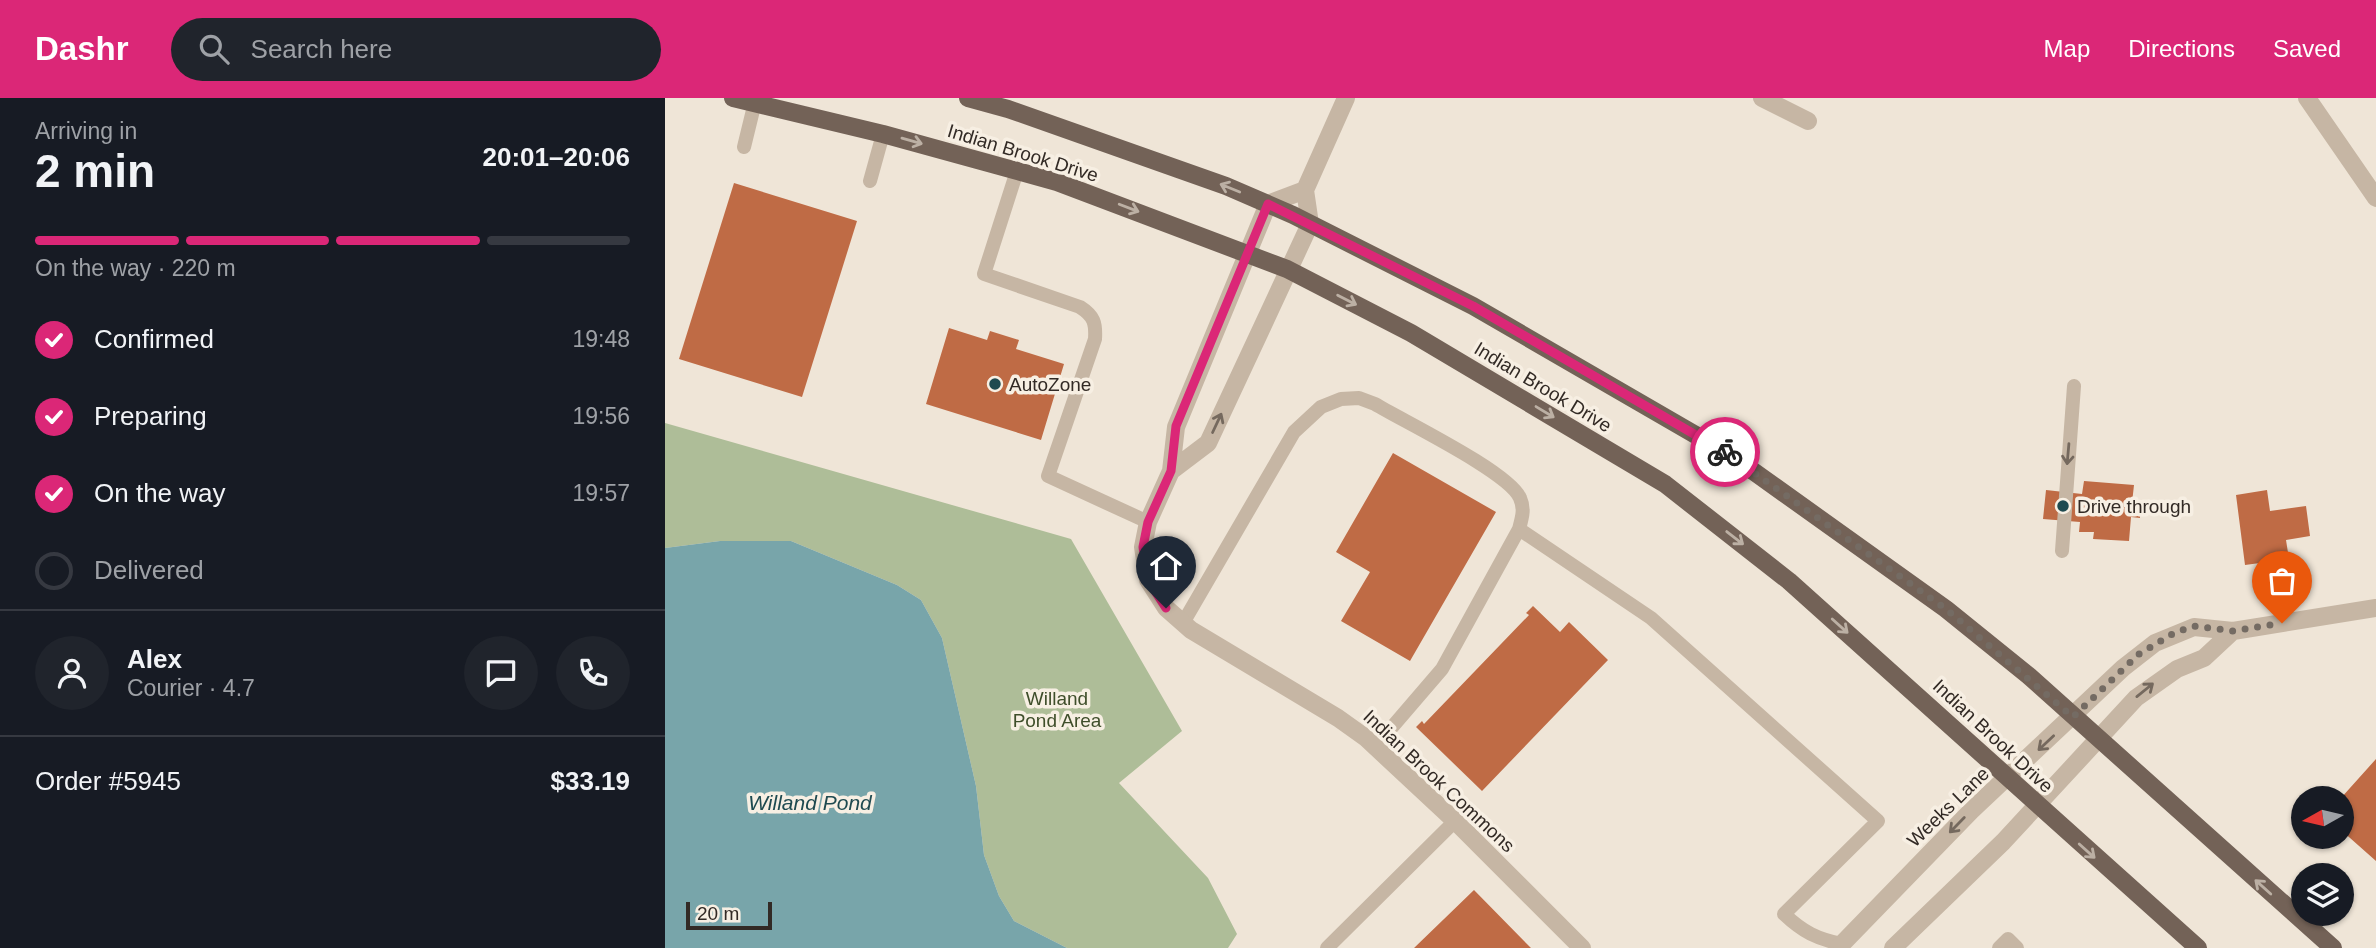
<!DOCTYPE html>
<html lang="en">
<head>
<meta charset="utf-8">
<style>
  :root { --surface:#171b24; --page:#20242c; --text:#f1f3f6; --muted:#9ea1a6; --line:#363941; --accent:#db2777 }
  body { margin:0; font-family:Helvetica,sans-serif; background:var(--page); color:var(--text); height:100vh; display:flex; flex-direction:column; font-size:26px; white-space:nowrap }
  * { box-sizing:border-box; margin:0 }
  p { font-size:23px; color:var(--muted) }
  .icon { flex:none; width:38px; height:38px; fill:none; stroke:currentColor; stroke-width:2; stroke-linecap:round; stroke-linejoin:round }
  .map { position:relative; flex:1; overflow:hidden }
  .panel { display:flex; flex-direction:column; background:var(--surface); width:665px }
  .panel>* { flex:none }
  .needle { width:46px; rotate:262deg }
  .fabs { position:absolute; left:1626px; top:688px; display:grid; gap:14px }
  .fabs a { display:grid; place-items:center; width:63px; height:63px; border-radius:50%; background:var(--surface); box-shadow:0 2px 5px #0004; font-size:35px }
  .scale { position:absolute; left:21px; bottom:18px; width:86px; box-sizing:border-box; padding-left:7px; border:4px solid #322a25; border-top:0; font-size:19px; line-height:24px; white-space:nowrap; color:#322a25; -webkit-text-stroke:5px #f7efe3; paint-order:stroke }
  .pin { position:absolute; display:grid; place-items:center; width:60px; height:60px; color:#fff; margin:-72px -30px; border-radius:50% 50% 50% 0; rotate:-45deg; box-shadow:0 0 7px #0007 }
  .pin .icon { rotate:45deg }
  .courier { position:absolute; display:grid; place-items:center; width:70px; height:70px; margin:-35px; border:5px solid #db2777; border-radius:50%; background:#fff; color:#222; box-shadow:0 2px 9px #0007 }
  .head em { font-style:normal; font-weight:600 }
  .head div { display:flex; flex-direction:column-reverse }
  .head { display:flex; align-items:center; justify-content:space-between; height:119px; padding:0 35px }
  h1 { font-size:46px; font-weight:600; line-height:52px }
  .bar { display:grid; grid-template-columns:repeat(4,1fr); gap:10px 7px; align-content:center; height:84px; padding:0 35px }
  .bar i { height:9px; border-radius:5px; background:var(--line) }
  .bar .selected { background:var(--accent) }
  .bar p { grid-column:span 4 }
  .line { display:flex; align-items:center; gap:18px; padding:0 35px; border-top:2px solid var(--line) }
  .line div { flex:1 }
  .round { display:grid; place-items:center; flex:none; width:74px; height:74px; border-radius:37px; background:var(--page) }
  ol { padding:0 35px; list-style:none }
  li { display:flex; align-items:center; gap:21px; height:77px }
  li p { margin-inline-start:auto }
  li .icon { padding:7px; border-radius:50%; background:var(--accent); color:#fff; stroke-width:4 }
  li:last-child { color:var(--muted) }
  li i { width:38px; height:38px; border:4px solid var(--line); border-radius:50% }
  header { display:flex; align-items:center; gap:42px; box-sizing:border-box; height:98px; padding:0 35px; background:var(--accent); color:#fff }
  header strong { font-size:33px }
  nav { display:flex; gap:38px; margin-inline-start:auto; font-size:24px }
  .search { width:490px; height:63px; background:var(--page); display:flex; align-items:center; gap:18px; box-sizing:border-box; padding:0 24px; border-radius:38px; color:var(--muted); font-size:26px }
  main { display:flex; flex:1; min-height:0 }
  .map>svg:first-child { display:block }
</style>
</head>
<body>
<header>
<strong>Dashr</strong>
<div class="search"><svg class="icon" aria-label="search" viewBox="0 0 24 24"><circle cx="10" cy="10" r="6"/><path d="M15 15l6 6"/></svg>Search here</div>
<nav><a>Map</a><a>Directions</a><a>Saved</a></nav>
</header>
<main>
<section class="panel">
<div class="head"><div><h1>2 min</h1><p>Arriving in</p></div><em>20:01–20:06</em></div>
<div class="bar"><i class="selected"></i><i class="selected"></i><i class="selected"></i><i></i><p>On the way · 220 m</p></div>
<ol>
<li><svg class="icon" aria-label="check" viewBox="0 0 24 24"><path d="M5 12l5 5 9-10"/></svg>Confirmed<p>19:48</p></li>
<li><svg class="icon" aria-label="check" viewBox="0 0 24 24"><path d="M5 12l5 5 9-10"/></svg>Preparing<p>19:56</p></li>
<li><svg class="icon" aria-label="check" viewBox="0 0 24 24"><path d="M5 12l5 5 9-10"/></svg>On the way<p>19:57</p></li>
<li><i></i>Delivered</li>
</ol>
<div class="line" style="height:126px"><a class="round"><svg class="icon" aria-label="person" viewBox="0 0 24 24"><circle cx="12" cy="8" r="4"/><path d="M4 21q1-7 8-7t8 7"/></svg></a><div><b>Alex</b><p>Courier · 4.7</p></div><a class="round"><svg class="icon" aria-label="chat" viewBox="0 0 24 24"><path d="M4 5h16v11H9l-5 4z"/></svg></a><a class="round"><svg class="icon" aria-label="phone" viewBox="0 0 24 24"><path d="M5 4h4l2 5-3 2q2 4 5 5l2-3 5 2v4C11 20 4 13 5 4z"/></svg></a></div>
<div class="line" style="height:91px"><div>Order #5945</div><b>$33.19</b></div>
</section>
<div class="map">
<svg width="1711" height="850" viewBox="0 0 1711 850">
  <rect width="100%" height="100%" fill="#efe5d7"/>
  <path fill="#aebd98" d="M0 325 406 441 517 633 454 685 543 780 572 836 563 850H402L349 823 334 798 319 757 311 688 277 540 256 502 232 487 126 443H55L0 450Z"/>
  <path fill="#78a5aa" d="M55 443H126L232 487 256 502 277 540 311 688 319 757 334 798 349 823 402 850H0V450Z"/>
  <path fill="#bf6b45" d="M69 85 192 123 137 299 14 261Z
    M284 230 322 242 325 233 354 242 351 251 399 266 376 342 261 306Z
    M728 355 831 414 745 563 676 523 705 474 671 454Z
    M1419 383 1469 387 1467 405 1475 406V420L1466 419 1464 443 1428 441 1429 434H1414L1415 424 1378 421 1381 392 1417 396Z
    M1602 392 1605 413 1641 408 1645 438 1621 442 1624 461 1580 467 1571 397Z
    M868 508 895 534 904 524 943 562 817 693 751 629 757 623 759 626 864 517 861 515Z
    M1711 661V763L1676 732V700Z
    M809 792 866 850H749Z"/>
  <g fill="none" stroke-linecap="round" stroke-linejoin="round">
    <path stroke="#c6b6a4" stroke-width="14" d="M79 49 90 4
      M352 73 319 176 415 209C429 218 431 225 430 241L383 378 483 424
      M205 83 218 36
      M854 431 986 520 1213 723 1119 816C1138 834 1152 841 1177 846
      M1397 453 1409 288
      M518 525 629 334 656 309 676 301 694 300 710 306C738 323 844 374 855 400 860 411 857 420 854 431L777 571 710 649
      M662 850 790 723
      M1334 850 1343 841 1352 850"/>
    <path stroke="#c6b6a4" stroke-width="18" d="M1097 0 1143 23
      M1642 0 1711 100
      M640 92 603 106 511 329 506 373 483 424 478 449 483 482 501 510 526 532 673 620 701 640 790 723 917 850
      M506 373 543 345 606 210 645 126 640 92 681 0
      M1173 850 1306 713 1458 570 1490 545 1529 529 1568 533 1711 510
      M1228 850 1338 744 1471 600 1512 571 1539 560 1568 533"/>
    <path stroke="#736257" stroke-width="18" d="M68 0 218 36 392 84 622 171 746 235 1000 386 1124 483 1533 850
      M303 0 343 11 561 88 628 117 808 208 1067 358 1281 511 1364 578 1668 850"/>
  </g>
  <defs><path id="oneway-shaft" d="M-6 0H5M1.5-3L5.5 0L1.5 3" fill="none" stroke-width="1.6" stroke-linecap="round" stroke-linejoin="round" transform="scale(1.75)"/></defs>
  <g stroke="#bcb0a4">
    <use href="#oneway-shaft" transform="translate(247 43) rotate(16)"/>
    <use href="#oneway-shaft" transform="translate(565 90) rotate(-158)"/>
    <use href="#oneway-shaft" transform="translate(464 110) rotate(21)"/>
    <use href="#oneway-shaft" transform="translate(682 202) rotate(27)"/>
    <use href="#oneway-shaft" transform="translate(880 314) rotate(31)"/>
    <use href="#oneway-shaft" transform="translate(1070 440) rotate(38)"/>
    <use href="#oneway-shaft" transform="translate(1175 528) rotate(42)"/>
    <use href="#oneway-shaft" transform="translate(1422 753) rotate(42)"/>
    <use href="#oneway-shaft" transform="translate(1598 789) rotate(-138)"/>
  </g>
  <g stroke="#75695e">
    <use href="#oneway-shaft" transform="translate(552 325) rotate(-65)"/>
    <use href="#oneway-shaft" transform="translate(1403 356) rotate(95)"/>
    <use href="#oneway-shaft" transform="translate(1480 592) rotate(-39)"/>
    <use href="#oneway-shaft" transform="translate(1381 645) rotate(137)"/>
    <use href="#oneway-shaft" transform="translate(1292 727) rotate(134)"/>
  </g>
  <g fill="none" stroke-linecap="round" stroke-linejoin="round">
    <path stroke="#746b63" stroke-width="7" stroke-dasharray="0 12.6" d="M1060 354 1281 511 1408 619 1474 556 1509 535 1529 528 1568 533 1617 525"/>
    <path stroke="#db2777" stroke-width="9" d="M501 510 483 482 478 449 483 424 506 373 511 328 603 106 808 208 1060 354"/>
  </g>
  <g fill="#1e4a50" stroke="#f7efe3" stroke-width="2.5">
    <circle cx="330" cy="286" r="7"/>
    <circle cx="1398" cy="408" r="7"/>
  </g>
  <g text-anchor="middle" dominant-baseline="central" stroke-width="7" stroke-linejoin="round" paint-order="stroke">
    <g font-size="19" fill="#322a25" stroke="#f7efe3">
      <text transform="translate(358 55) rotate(17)">Indian Brook Drive</text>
      <text transform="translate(878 289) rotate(31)">Indian Brook Drive</text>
      <text transform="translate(1328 638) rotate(43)">Indian Brook Drive</text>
      <text transform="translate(774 683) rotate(43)">Indian Brook Commons</text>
      <text transform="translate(1283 709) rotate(-44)">Weeks Lane</text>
    </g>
    <g font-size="19" fill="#322a25" stroke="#f7efe3" text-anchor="start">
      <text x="344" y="286">AutoZone</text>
      <text x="1412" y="408">Drive through</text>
    </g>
    <g font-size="19" fill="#3f4e2b" stroke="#f7efe3">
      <text x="392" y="600">Willand<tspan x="392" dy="22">Pond Area</tspan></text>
    </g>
    <g font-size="21" font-style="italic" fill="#1e4a50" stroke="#f7efe3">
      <text x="145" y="704">Willand Pond</text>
    </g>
  </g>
</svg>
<div class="fabs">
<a><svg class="needle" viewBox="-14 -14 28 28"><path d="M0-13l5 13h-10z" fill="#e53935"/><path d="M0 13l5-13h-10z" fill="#9ea1a6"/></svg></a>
<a><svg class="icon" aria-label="layers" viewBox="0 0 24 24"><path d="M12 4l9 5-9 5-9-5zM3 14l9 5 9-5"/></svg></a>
</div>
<div class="scale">20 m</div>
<div class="pin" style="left:1617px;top:525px;background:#ea580c"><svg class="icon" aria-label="bag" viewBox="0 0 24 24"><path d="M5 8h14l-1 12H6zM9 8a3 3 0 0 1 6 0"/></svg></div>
<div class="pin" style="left:501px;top:510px;background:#1f2937"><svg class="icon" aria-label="home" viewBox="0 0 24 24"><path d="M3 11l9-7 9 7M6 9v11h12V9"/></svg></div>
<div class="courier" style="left:1060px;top:354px"><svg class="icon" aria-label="bike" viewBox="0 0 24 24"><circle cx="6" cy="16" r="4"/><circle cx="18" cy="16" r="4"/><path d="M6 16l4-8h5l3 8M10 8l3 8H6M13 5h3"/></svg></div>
</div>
</main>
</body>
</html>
